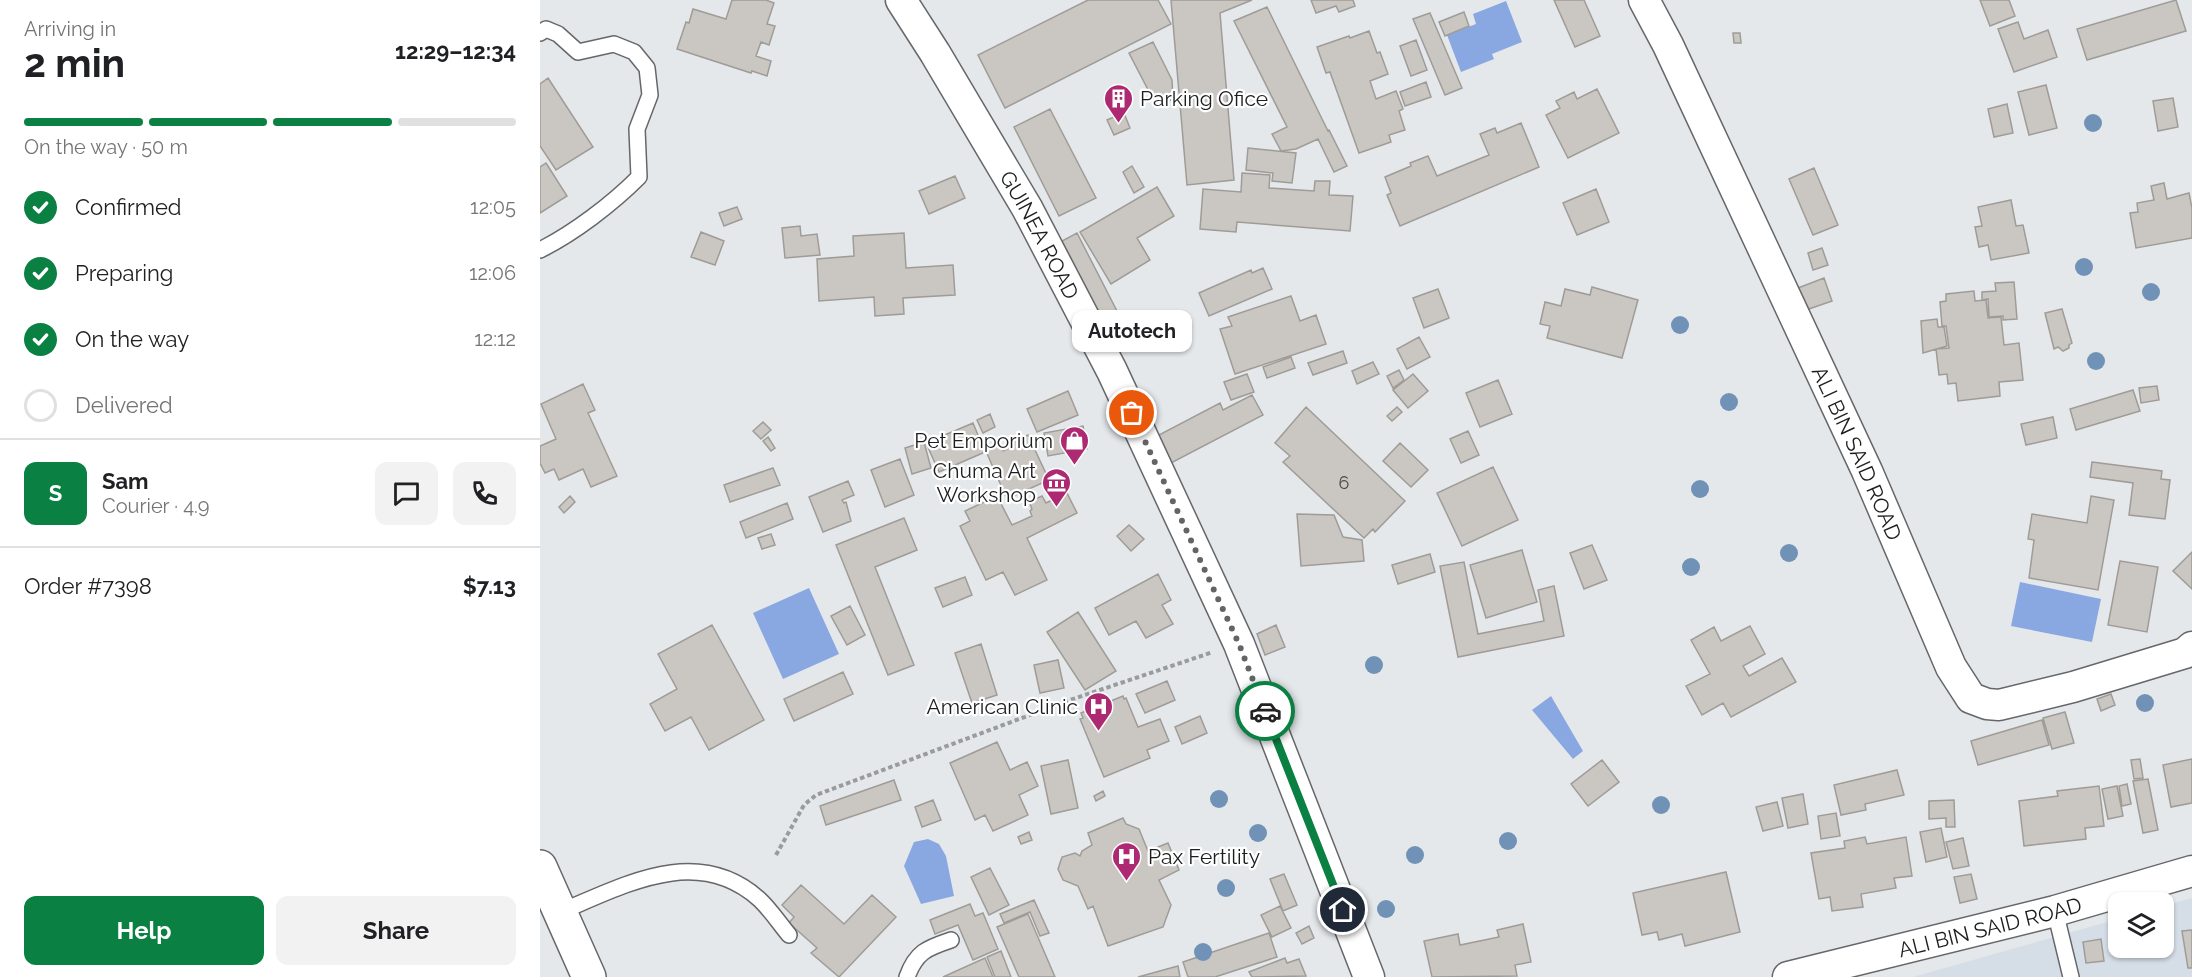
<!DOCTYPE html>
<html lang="en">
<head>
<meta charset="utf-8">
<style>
  :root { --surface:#fff; --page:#f2f2f2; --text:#202124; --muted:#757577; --line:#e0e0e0; --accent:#0b8043 }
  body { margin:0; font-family:Raleway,sans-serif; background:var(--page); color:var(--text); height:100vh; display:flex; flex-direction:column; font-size:22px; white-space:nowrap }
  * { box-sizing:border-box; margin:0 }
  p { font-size:20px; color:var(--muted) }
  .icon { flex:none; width:33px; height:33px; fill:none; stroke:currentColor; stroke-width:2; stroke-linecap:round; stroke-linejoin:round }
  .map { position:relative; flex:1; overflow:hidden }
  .panel { display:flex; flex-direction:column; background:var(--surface); width:540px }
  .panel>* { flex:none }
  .buttons { position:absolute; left:1568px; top:892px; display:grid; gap:12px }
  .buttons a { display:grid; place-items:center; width:66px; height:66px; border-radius:12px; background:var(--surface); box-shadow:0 2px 4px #0004; font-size:30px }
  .pin { position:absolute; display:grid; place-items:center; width:51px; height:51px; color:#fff; margin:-26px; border:3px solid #fff; border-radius:50%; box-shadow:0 2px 6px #0007 }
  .courier { position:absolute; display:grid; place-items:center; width:60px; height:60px; margin:-30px; border:4px solid #0b8043; border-radius:50%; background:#fff; color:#222; box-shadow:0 2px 8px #0007 }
  .bubble { position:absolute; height:42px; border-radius:12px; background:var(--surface); box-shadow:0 2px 4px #0004; font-size:20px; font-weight:700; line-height:42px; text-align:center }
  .overview em { font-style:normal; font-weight:700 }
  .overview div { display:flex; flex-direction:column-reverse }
  .overview { display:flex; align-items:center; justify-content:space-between; height:102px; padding:0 24px }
  h1 { font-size:39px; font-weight:700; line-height:45px }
  .bar { display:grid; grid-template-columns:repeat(4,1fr); gap:9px 6px; align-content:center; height:72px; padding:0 24px }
  .bar i { height:8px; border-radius:4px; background:var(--line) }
  .bar .on { background:var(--accent) }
  .bar p { grid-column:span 4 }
  .line { display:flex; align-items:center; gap:15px; padding:0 24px; border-top:2px solid var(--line) }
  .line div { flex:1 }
  .round { display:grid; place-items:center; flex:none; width:63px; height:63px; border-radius:12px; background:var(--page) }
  ol { padding:0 24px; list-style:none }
  li { display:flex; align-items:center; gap:18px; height:66px }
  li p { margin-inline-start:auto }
  li .icon { padding:6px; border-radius:50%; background:var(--accent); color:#fff; stroke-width:4 }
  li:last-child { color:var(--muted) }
  li i { width:33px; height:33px; border:3px solid var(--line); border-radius:50% }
  .cta { display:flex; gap:12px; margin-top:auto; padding:12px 24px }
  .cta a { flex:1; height:69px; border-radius:12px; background:var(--accent); color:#fff; font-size:24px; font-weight:700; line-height:69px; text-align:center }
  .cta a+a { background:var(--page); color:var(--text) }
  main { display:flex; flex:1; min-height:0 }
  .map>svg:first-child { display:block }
</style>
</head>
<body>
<main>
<section class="panel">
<div class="overview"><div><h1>2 min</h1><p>Arriving in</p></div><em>12:29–12:34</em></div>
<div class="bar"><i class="on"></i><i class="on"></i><i class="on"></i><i></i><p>On the way · 50 m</p></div>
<ol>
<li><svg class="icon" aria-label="check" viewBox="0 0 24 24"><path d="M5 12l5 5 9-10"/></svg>Confirmed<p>12:05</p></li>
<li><svg class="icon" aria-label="check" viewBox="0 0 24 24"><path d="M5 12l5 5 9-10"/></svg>Preparing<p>12:06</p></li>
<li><svg class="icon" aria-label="check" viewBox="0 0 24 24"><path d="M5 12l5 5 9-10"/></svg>On the way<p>12:12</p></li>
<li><i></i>Delivered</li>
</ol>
<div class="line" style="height:108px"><b class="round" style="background:var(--accent);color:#fff">S</b><div><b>Sam</b><p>Courier · 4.9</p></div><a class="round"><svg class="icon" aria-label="chat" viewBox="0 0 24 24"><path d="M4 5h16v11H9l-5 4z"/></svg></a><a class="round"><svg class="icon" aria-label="phone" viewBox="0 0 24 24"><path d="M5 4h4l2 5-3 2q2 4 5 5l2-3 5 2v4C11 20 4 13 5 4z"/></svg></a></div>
<div class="line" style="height:78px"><div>Order #7398</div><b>$7.13</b></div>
<div class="cta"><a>Help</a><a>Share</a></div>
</section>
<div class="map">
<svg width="1652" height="977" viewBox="0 0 1652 977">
  <rect width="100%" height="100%" fill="#e5e8eb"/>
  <path fill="#d5dde7" d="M1652 898V977H1373L1578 919V948H1623V906Z"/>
  <path fill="#89a8e1" d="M966 1 982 42 952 54 954 59 921 72 907 35 936 24 933 14Z
    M1480 582 1561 599 1552 642 1471 626Z
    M269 588 299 654 243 679 213 613Z
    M1011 696 1043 751 1033 759 992 710Z
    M388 839 399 844 406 856 414 896 381 904 364 866 374 842Z"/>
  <path fill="#cac7c3" stroke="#9f9c98" stroke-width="1.5" d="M192 0H226L234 3 227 24 235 26 229 45 221 42 216 56 231 61 227 76 212 71 211 73 137 49 146 22 149 23 153 9 186 19Z
    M548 0H618L631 24 465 108 438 55Z
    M631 0H712L680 13 694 180 647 185Z
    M771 0H813L815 6 799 12 796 6 776 13Z
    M1014 0H1044L1060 36 1035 47Z
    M1440 0H1469L1475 16 1450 26Z
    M1636 0 1646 31 1547 60 1537 29Z
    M727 7 788 131 789 130 807 166 794 172 778 139 756 149 741 151 732 134 747 127 694 21Z
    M924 12 929 26 905 36 899 22Z
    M890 13 922 88 905 95 873 19Z
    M1478 22 1484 39 1508 30 1517 57 1474 72 1458 29Z
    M829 31 837 53 840 52 848 74 830 81 836 99 856 91 863 109 859 111 865 130 849 135 851 142 819 153 790 72 786 73 777 47 809 36 810 38Z
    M1193 33H1200L1201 43H1194Z
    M876 40 887 70 871 76 860 46Z
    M613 42 632 80 633 99 617 107 589 53Z
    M8 78 53 147 16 170 0 146V84Z
    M886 82 891 97 865 106 860 92Z
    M1506 85 1517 128 1489 135 1478 92Z
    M1057 89 1079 133 1028 158 1006 115 1020 108 1016 101 1034 92 1037 99Z
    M1633 98 1638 127 1618 131 1613 101Z
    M1467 104 1473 133 1454 137 1448 109Z
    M510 109 556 198 519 216 474 127Z
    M584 113 590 128 574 135 567 120Z
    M981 123 999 167 860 226 847 195 851 193 845 177 871 166 870 163 888 156 897 176 949 155 940 134 955 128 957 133Z
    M708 148 756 153 752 183 732 181 733 173 706 170Z
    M6 163 27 196 0 213V167Z
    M592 166 604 187 594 193 583 172Z
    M1274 168 1298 225 1273 235 1249 179Z
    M702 173 730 175 729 188 774 191 775 181H790L789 195 813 196 810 231 697 222 696 232 660 229 663 189 701 192Z
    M415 176 425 198 389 214 379 191Z
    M1624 183 1627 199 1649 193 1652 208V238L1596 248 1590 213 1598 212 1597 203 1614 200 1611 186Z
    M617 187 634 216 597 238 610 260 571 284 540 232Z
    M1056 189 1069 222 1037 235 1023 203Z
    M1471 200 1476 226 1483 225 1489 253 1451 260 1448 245 1439 247 1435 227 1442 226 1438 207Z
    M197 207 202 219 184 226 179 213Z
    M260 226 261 236 277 234 280 255 245 258 242 228Z
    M161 232 184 241 175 265 151 257Z
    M364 233 366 268 413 265 415 295 363 298 364 314 335 316 334 297 279 301 277 259 314 256 313 236Z
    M537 233 579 315 564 323 522 241Z
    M1282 248 1288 265 1273 270 1268 253Z
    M723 268 732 289 669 316 659 293 711 270 712 273Z
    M1284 278 1292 301 1266 310 1258 288Z
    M1474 282 1477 319 1463 320V316L1449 317 1448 299 1442 300V292L1456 291 1455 283Z
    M1052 287 1098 300 1082 358 1007 338 1010 326 1000 324 1005 302 1021 306 1025 289 1050 295Z
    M898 289 909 318 884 328 873 298Z
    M1434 291 1435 301 1446 300 1448 318 1461 317 1464 345 1479 343 1483 380 1459 382 1460 396 1418 401 1416 383 1408 384 1407 374 1399 375 1396 349 1409 348 1406 326H1402L1400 302 1406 301V294Z
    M751 296 760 321 776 315 786 344 695 374 680 329 692 326 688 317Z
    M1522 309 1532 343 1529 345V348L1523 351 1518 347 1514 349 1505 313Z
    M1397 319 1398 327H1404L1407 346 1383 353 1381 321Z
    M879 337 890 357 867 369 857 349Z
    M803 351 807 363 773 375 768 363Z
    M751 357 755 368 727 378 723 367Z
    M833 362 839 374 817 384 812 371Z
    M859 370 864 380 853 388 847 376Z
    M707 374 714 392 691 400 684 382Z
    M873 374 888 391 868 408 853 390Z
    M958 380 972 414 940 427 926 393Z
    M43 384 55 410 48 413 77 476 51 487 43 469 19 480 14 469 5 473 0 463V446L16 439 1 404Z
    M1617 386 1619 400 1601 403 1599 388Z
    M1593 390 1600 411 1536 430 1530 409Z
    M528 391 538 415 497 432 487 409Z
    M712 395 723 415 631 463 617 436 680 403 683 410Z
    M766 407 865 501 835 532 833 529 824 538 743 462 750 456 735 443Z
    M857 407 862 412 852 421 847 416Z
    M450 414 455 427 443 433 437 420Z
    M1513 417 1517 438 1486 445 1481 424Z
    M223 422 231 430 221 439 213 431Z
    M433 423 445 452 399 472 386 443Z
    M543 426 547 449 508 456 504 433Z
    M928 431 939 455 921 463 910 439Z
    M488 435 509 480 467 499 445 449 460 443 463 451 471 447 469 443Z
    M228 437 235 448 231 451 223 441Z
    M384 442 391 468 372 474 365 448Z
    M860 443 888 470 871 487 843 461Z
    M360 459 374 495 345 507 331 470Z
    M1552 462 1622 471 1621 479 1630 480 1625 519 1589 515 1593 483 1550 477Z
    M953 467 978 520 922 546 897 493Z
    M233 468 240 485 190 502 184 485Z
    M308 481 314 495 302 500 304 503 306 502 311 521 283 532 269 497Z
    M522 483 537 513 487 538 507 580 475 595 463 572 446 580 420 526 430 521 425 511 457 496 472 525 492 516 490 511 492 509 489 502 502 496 506 503 516 498 511 488Z
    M30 496 35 502 24 513 19 507Z
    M1551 496 1574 500 1558 590 1489 578 1494 540 1488 539 1492 514 1547 523Z
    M247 503 253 519 206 538 200 522Z
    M757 514 794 515 803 537 822 540 824 561 761 566Z
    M364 518 377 550 335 567 374 665 348 675 296 545Z
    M589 525 604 539 591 551 577 536Z
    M231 534 235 545 222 549 218 538Z
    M1052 545 1067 580 1044 589 1030 553Z
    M982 550 997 602 946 618 930 565Z
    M1652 552V589L1633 571Z
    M890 554 895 572 858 584 852 565Z
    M1580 561 1618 567 1607 632 1568 625Z
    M924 562 938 634 1004 621 998 590 1014 586 1024 636 918 657 900 566Z
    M618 574 631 600 622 605 633 624 606 638 596 621 569 635 555 608Z
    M425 577 432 595 403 607 395 588Z
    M310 606 325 635 307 645 291 616Z
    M538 612 576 671 545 690 507 632Z
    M172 625 224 720 169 750 151 717 125 731 110 704 137 689 118 654Z
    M736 625 745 647 725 655 717 634Z
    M1210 626 1225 654 1203 666 1209 676 1242 658 1256 682 1191 717 1183 703 1162 715 1146 686 1170 674 1151 640 1174 627 1181 641Z
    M441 644 457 695 432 703 415 653Z
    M518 660 524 688 500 693 494 665Z
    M303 672 313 694 254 721 244 699Z
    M627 681 635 700 605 713 596 694Z
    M1571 694 1575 705 1561 711 1557 699Z
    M583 696 584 699 586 698 598 727 620 719 629 741 607 750 610 758 564 777 540 719 543 718 541 713Z
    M1525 712 1534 743 1512 749 1503 718Z
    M660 716 667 733 642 744 635 727Z
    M1502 720 1509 745 1438 765 1431 741Z
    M457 742 470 770 487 762 498 786 479 795 488 815 453 831 445 815 435 820 410 763Z
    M1600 759 1603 778 1594 779 1591 760Z
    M1652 759V803L1631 807 1623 765Z
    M528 760 538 808 511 814 501 766Z
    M1062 760 1079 782 1048 806 1031 784Z
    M1357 770 1364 795 1325 804 1326 810 1301 815 1294 785Z
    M1608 779 1618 830 1603 833 1593 781Z
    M354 780 361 800 286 825 280 806Z
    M1587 784 1591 804 1582 806 1579 786Z
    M1559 786 1564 826 1545 828 1546 839 1484 846 1479 801 1518 796 1517 791Z
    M1577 786 1583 816 1568 819 1562 789Z
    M563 791 565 796 556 801 554 796Z
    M1263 794 1268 824 1248 828 1242 798Z
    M393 800 401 820 382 827 375 807Z
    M1414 800 1415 827H1406V818L1389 819V801Z
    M1237 802 1243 826 1223 831 1216 807Z
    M1296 813 1300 836 1281 839 1278 816Z
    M583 818 586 824 599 829 608 851 628 843 639 870 619 880 631 905 623 927 568 946 553 906 548 909 538 886 523 880 518 869 522 857 535 853 540 856 542 851 552 845 548 833Z
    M1401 828 1407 857 1386 862 1380 832Z
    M489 832 492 840 481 844 478 837Z
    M1325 837 1327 844 1366 837 1372 876 1354 878 1356 888 1321 894 1323 907 1292 911 1290 897 1279 899 1271 853 1305 848 1304 841Z
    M1423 838 1429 866 1413 869 1406 842Z
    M450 868 469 905 449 915 431 877Z
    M1186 872 1200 932 1145 946 1142 934 1119 940 1117 932 1102 935 1093 893Z
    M744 874 757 905 743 911 730 879Z
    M1431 874 1437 899 1420 903 1414 877Z
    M261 885 304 924 332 895 356 917 299 977 271 953 277 948 249 923 254 917 242 905Z
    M494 900 509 933 500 936 490 912 464 923 460 914Z
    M430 904 435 916 443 913 458 949 433 960 418 925 395 934 390 920Z
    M740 906 751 928 732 937 721 915Z
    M488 914 515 977H479L457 927Z
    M983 924 991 962 975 965 977 976 892 977 884 941 918 934 920 945 959 937 957 930Z
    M769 926 774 938 762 944 756 933Z
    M1652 930V968H1648L1642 931Z
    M729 933 737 957 675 977H648L643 962Z
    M1561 939 1564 961 1546 963 1543 942Z
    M461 951 471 977H455L447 957Z
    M445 958 453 977H403Z
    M745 958 747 963 759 959 766 976 712 977 709 972Z
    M638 966 640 977H598Z"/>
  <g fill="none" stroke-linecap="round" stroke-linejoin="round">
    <defs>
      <path id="lane" d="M0 33 6 29 18 34 38 52 74 44 94 52 107 68 110 95 97 129 99 177C72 204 34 233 0 250
        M1515 911 1531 977
        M20 912C85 885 157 844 219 899 230 909 239 923 249 935
        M367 977C376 952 387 948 411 940"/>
      <g id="street">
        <path id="s1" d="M361 0 395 53 487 208 572 371 699 644 829 977"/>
        <path id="s2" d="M1104 0 1128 45 1327 471 1411 667 1431 698 1447 704 1459 705 1533 687 1645 653 1652 647"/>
        <path id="s3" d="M1248 977 1515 911 1652 871"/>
      </g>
      <path id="secondary" d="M0 867 49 977"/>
    </defs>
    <use href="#lane" stroke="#65676a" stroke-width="18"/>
    <use href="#street" stroke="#65676a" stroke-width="33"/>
    <use href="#secondary" stroke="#65676a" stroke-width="36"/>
    <path stroke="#999b9e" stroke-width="4" stroke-dasharray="4.5 3" stroke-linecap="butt" d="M236 855 264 805 276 795 530 700 673 652"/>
    <use href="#lane" stroke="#fff" stroke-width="15"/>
    <use href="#street" stroke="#fff" stroke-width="30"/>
    <use href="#secondary" stroke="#fff" stroke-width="33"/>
  </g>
  <g fill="#7092b6">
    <circle cx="1553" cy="123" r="9"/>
    <circle cx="1544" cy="267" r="9"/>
    <circle cx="1611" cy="292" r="9"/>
    <circle cx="1140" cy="325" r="9"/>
    <circle cx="1556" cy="361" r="9"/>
    <circle cx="1189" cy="402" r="9"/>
    <circle cx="1160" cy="489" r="9"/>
    <circle cx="1249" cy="553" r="9"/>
    <circle cx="1151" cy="567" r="9"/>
    <circle cx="834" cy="665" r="9"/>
    <circle cx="1605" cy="703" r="9"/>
    <circle cx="679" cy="799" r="9"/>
    <circle cx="1121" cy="805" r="9"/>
    <circle cx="718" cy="833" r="9"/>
    <circle cx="968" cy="841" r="9"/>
    <circle cx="875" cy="855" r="9"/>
    <circle cx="686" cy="888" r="9"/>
    <circle cx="846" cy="909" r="9"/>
    <circle cx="663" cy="952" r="9"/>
  </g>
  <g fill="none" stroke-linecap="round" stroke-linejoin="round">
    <path stroke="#626466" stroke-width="6" stroke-dasharray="0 10.8" d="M592 413 699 644 725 711"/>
    <path stroke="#0b8043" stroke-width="8" d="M725 711 803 910"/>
  </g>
  <defs>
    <symbol id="building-pin" viewBox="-11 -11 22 30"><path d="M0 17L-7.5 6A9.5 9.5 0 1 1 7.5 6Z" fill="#ad2a73" stroke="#fff"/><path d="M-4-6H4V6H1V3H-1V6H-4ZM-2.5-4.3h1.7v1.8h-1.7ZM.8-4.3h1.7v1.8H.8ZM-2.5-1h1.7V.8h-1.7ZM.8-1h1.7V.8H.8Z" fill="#fff"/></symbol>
    <symbol id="shop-pin" viewBox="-11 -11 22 30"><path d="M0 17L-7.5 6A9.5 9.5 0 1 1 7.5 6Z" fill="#ad2a73" stroke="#fff"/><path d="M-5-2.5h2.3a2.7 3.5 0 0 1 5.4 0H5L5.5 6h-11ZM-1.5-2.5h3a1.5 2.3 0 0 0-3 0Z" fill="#fff"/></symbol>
    <symbol id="museum-pin" viewBox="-11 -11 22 30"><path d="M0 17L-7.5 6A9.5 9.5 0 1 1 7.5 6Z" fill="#ad2a73" stroke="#fff"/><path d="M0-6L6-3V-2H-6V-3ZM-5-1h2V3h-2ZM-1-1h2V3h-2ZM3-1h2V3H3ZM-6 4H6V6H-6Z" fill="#fff"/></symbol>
    <symbol id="hospital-pin" viewBox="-11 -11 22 30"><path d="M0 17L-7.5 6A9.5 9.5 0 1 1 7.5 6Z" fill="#ad2a73" stroke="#fff"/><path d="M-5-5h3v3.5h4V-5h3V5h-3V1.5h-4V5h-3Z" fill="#fff"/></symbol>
  </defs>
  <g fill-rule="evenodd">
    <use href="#building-pin" x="562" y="82" width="33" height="45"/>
    <use href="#shop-pin" x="518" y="424" width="33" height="45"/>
    <use href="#museum-pin" x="500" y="466" width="33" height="45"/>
    <use href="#hospital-pin" x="542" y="690" width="33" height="45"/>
    <use href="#hospital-pin" x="570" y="840" width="33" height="45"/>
  </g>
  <g text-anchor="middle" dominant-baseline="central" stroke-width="4.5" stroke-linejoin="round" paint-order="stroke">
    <g font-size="18" fill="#484847">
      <text x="804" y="482">6</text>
    </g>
    <g font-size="21" fill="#1c1d1e" stroke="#fff" text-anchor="end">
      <text x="600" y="98" text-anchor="start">Parking Ofice</text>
      <text x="513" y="440">Pet Emporium</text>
      <text x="496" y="470">Chuma Art<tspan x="496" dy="24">Workshop</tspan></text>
      <text x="538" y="706">American Clinic</text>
      <text x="608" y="856" text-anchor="start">Pax Fertility</text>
    </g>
    <g font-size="21" fill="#1c1d1e" stroke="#fff">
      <text stroke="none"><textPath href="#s1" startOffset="273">GUINEA ROAD</textPath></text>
      <text stroke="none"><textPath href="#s2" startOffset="501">ALI BIN SAID ROAD</textPath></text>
      <text stroke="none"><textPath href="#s3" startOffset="208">ALI BIN SAID ROAD</textPath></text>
    </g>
  </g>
</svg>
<div class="buttons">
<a><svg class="icon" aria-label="layers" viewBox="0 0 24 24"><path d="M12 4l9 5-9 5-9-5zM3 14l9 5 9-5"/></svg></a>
</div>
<div class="pin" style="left:592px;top:413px;background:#ea580c"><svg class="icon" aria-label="bag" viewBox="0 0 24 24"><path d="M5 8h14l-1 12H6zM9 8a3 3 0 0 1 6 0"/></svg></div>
<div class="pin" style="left:803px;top:910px;background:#1f2937"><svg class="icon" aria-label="home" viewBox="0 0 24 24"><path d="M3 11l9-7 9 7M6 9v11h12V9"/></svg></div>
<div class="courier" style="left:725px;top:711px"><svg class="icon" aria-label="car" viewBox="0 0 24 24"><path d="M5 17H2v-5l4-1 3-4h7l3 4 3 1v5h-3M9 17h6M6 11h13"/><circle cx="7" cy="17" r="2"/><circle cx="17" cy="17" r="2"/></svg></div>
<div class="bubble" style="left:532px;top:310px;width:120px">Autotech</div>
</div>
</main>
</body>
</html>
